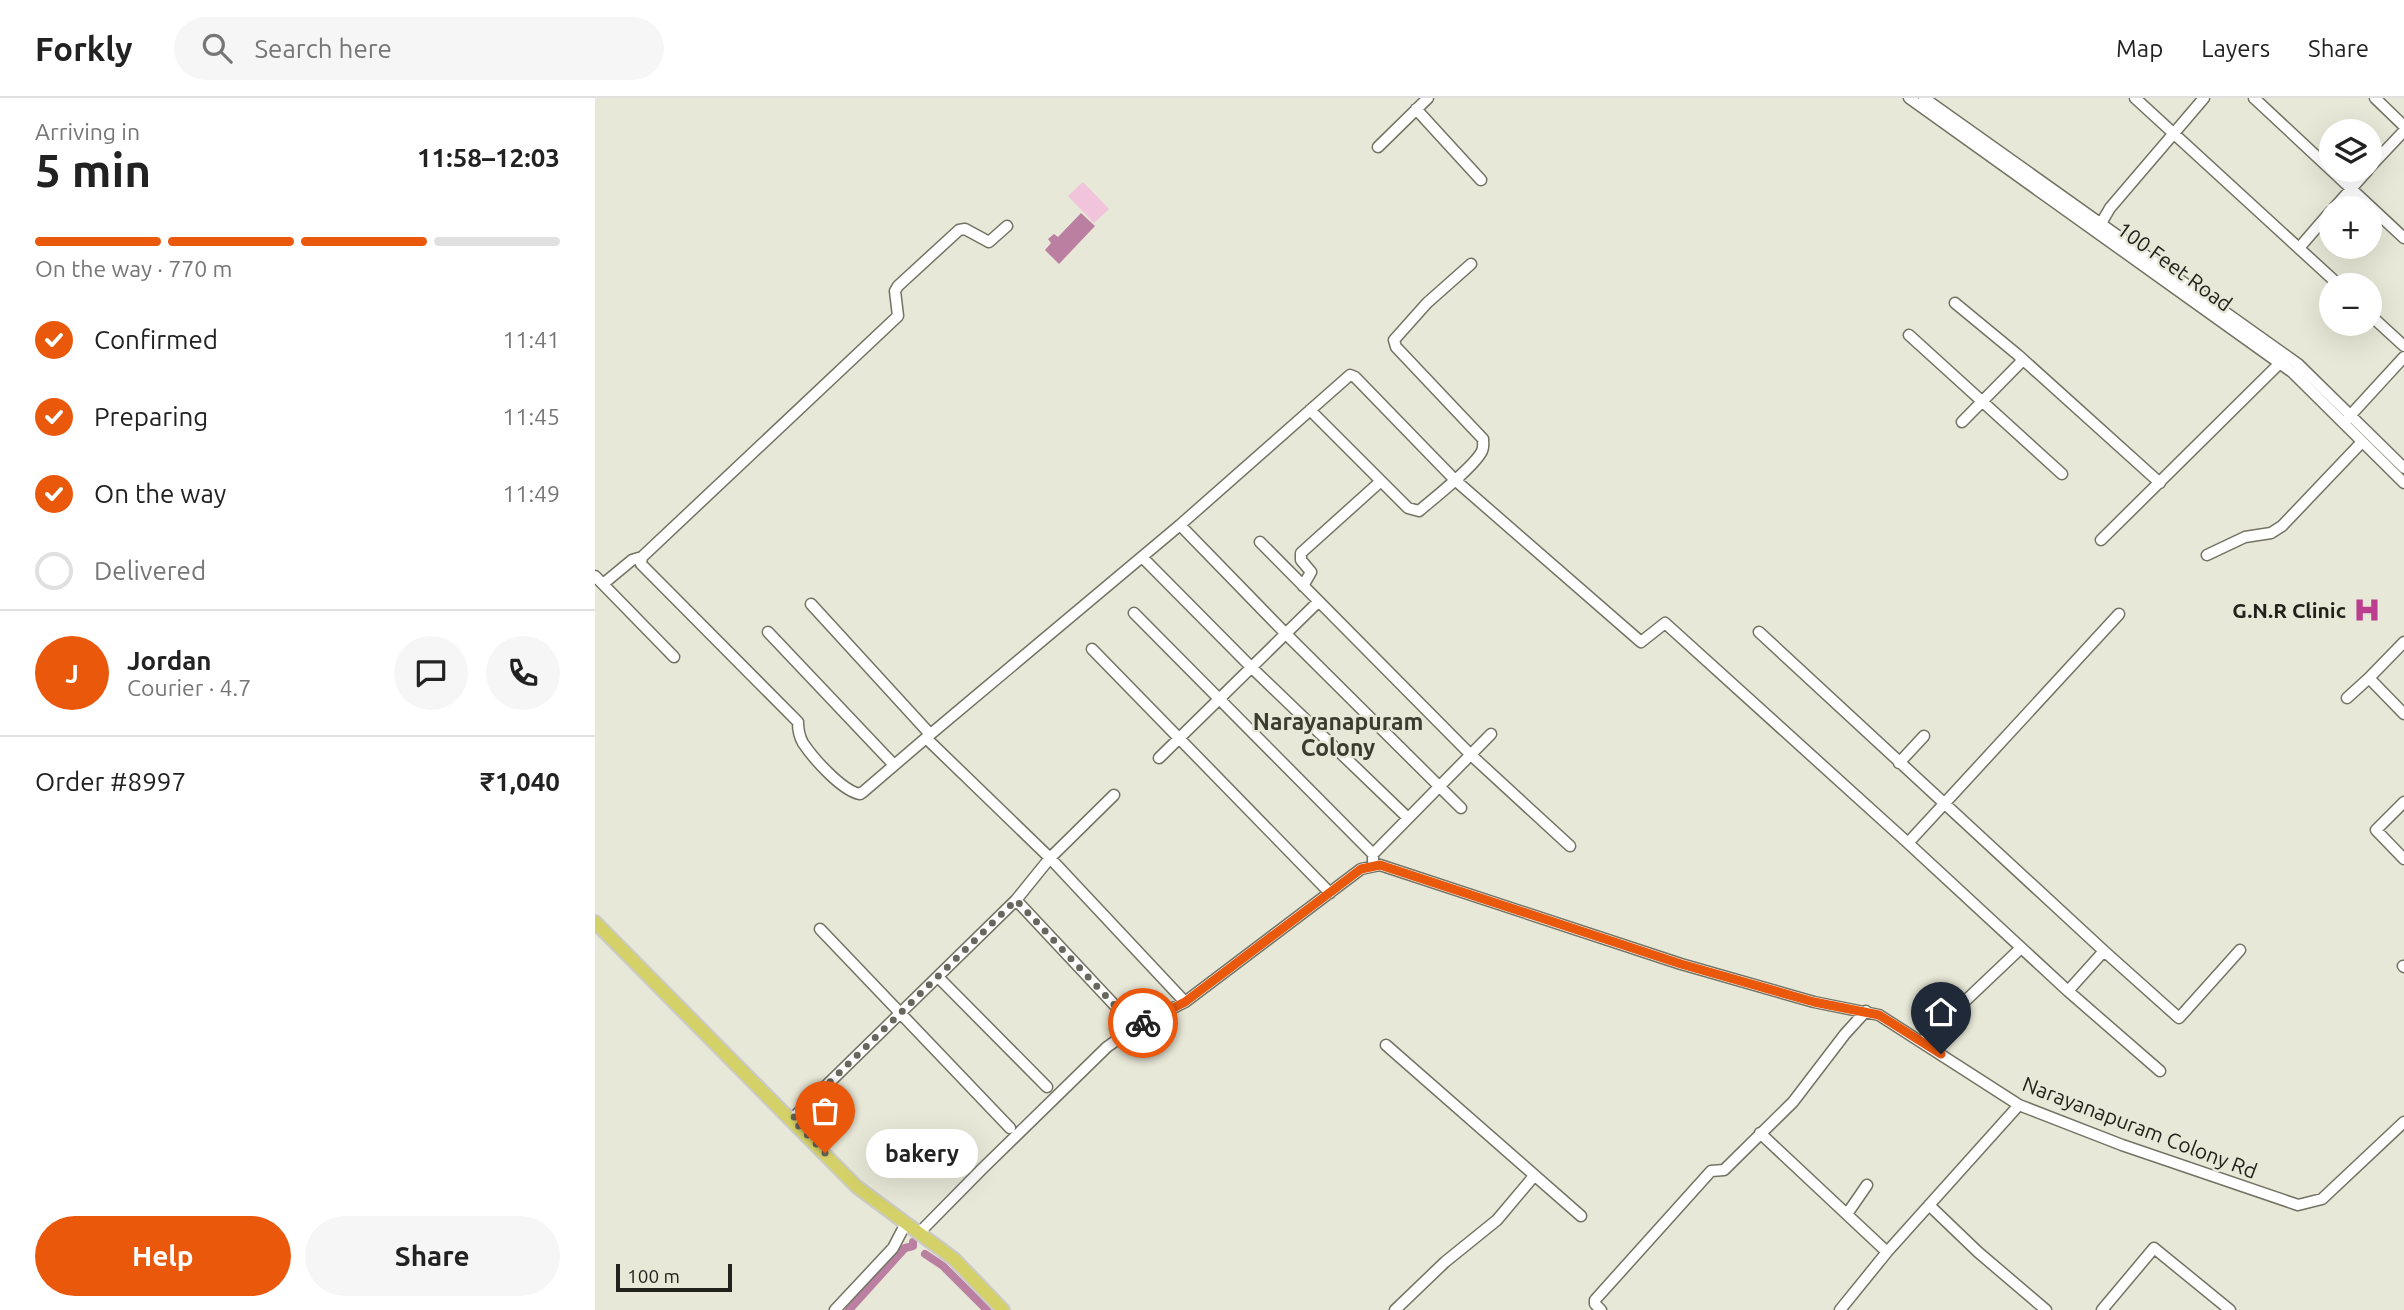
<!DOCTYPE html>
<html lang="en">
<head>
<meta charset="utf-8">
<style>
  :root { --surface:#fff; --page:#f6f6f6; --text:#222; --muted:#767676; --line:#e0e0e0; --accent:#ea580c }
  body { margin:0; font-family:Ubuntu,sans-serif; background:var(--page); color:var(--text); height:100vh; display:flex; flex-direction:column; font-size:26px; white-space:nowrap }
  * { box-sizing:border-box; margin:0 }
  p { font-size:23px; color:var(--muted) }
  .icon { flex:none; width:38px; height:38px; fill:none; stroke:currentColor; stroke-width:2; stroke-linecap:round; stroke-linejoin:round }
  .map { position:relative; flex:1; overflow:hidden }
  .sheet { display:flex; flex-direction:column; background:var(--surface); width:595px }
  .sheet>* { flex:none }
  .controls { position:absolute; left:1724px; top:21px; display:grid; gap:14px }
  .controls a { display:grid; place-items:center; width:63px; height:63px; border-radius:50%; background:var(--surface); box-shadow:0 7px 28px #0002; font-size:35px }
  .scale { position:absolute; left:21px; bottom:18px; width:116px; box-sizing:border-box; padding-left:7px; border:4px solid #22221c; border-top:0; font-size:19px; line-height:24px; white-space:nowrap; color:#22221c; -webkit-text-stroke:5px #e8e8d8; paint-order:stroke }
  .pin { position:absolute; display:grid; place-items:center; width:60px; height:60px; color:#fff; margin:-72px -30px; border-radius:50% 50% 50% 0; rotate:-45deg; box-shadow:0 0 7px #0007 }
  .pin .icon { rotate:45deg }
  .courier { position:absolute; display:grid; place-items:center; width:70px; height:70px; margin:-35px; border:5px solid #ea580c; border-radius:50%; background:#fff; color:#222; box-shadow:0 2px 9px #0007 }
  .bubble { position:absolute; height:49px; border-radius:24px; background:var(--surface); box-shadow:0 7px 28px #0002; font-size:23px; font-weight:700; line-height:49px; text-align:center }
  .overview em { font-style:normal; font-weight:700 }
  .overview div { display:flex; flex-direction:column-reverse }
  .overview { display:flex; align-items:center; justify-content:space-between; height:119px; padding:0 35px }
  h1 { font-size:46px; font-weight:700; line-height:52px }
  .bar { display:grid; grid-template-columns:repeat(4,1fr); gap:10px 7px; align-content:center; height:84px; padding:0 35px }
  .bar i { height:9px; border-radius:5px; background:var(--line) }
  .bar .on { background:var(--accent) }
  .bar p { grid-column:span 4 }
  .line { display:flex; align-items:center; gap:18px; padding:0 35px; border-top:2px solid var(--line) }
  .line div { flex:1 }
  .round { display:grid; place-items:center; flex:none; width:74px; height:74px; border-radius:37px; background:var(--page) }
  ol { padding:0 35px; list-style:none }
  li { display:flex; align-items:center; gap:21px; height:77px }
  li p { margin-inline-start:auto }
  li .icon { padding:7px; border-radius:50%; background:var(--accent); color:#fff; stroke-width:4 }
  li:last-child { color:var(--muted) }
  li i { width:38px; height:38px; border:4px solid var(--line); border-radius:50% }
  .action { display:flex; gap:14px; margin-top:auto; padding:14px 35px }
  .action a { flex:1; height:80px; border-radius:42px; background:var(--accent); color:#fff; font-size:28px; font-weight:700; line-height:80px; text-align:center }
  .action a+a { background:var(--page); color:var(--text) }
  header { display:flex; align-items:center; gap:42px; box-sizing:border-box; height:98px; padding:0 35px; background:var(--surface); border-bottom:2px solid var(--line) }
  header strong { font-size:33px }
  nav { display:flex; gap:38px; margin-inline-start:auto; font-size:24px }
  .search { width:490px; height:63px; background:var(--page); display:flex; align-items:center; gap:18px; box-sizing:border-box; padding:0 24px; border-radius:38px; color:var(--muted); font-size:26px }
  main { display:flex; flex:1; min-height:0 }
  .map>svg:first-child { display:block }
</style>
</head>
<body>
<header>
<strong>Forkly</strong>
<div class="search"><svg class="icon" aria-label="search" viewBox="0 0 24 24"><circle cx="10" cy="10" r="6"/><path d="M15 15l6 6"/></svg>Search here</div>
<nav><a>Map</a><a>Layers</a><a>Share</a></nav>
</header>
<main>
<section class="sheet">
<div class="overview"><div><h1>5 min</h1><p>Arriving in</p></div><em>11:58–12:03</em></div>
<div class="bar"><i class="on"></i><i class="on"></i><i class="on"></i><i></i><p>On the way · 770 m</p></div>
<ol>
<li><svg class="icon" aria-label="check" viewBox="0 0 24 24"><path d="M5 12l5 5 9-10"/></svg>Confirmed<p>11:41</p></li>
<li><svg class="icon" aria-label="check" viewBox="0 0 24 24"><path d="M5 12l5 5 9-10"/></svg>Preparing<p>11:45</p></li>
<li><svg class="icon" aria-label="check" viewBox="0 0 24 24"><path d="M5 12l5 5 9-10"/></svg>On the way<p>11:49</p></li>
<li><i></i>Delivered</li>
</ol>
<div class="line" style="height:126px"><b class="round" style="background:var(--accent);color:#fff">J</b><div><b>Jordan</b><p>Courier · 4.7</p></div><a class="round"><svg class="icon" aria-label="chat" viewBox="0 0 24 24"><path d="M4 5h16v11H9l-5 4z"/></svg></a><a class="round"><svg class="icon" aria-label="phone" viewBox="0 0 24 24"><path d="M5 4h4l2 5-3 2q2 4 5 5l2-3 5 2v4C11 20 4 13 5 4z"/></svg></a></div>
<div class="line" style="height:91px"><div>Order #8997</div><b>₹1,040</b></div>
<div class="action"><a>Help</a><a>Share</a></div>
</section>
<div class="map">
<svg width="1809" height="1212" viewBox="0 0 1809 1212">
  <rect width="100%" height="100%" fill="#e8e8d8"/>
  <path fill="#f1c4dc" d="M488 84 514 111 499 125 473 98Z"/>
  <path fill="#bb7fa1" d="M486 115 500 128 464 166 450 152 456 145 453 141 459 136 463 139Z"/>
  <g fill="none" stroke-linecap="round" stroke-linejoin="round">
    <path stroke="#bb7fa1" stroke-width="8" d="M330 1156 348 1168 392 1212
      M254 1212 310 1150 318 1148V1144"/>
    <defs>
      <path id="minor" d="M1314 0 1697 274 1809 385
        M1329 0 1703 266 1809 370
        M1540 0 1744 187
        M1659 0 1809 140
        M1780 0 1809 28
        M821 11 886 82
        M783 49 833 0
        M1774 70 1809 33
        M1739 110 1773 72
        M1505 127 1515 110 1609 0
        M1704 150 1736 113
        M1360 205 1423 257 1565 385
        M1774 216 1809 248
        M1314 237 1467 376
        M715 312 813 410 824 413C838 401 880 368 887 353 889 348 888 347 888 341L801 249 799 242 832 205 876 166
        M1753 320 1809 259
        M1367 324 1428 262
        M585 427 691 536 866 710
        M1506 442 1684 266
        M665 444 876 657 975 748
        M1612 457 1650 439 1676 435 1687 428 1767 344
        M547 459 656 569 813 720
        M0 478 79 559
        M8 486 37 462 47 459
        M708 488 716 474 706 462V455L786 383
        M216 506 335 636
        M539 515 778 756
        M173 534 299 667
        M1164 534 1509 853 1473 893
        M1809 544 1774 580 1809 616
        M497 551 735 795
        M1752 600 1774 580
        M331 640 268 694 265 696C247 693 218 660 208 645 204 638 203 631 203 624L46 466 47 459 303 218 300 193 303 188 364 132 370 131 394 144 412 128
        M564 660 723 504
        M1304 665 1329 638
        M1809 704 1781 732 1809 761
        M1313 745 1473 893 1565 973
        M778 763V756L896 636
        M421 802 540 929
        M225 831 415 1030
        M1509 853 1584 920 1645 852
        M1808 868 1809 869
        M343 879 452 989
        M590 904 455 760 331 640 585 427 755 277 760 279 860 382 1046 544 1070 525 1313 745 1524 516
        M1327 944 1426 850
        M791 947 986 1118
        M197 1021 421 802 455 760 519 697
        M1165 1035 1292 1154
        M1334 1107 1383 1154 1451 1212
        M1252 1116 1272 1087
        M324 1135 387 1071 512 949 540 929 590 904 766 771 785 767 1086 866 1219 904 1284 917 1424 1007 1527 1047 1703 1107 1727 1101 1809 1024
        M240 1212 298 1150 310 1127
        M800 1212 850 1164 902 1122 939 1078
        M1006 1212 1000 1206V1202L1116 1073 1129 1072 1198 1004 1250 936 1271 913
        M1245 1212 1292 1154 1424 1007
        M1507 1212 1559 1150 1635 1212"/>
      <path id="major" d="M0 824 262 1089 359 1161 408 1212"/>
    </defs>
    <use href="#minor" stroke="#737364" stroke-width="13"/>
    <use href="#major" stroke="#cacac9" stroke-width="16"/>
    <use href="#minor" stroke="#fff" stroke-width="10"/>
    <use href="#major" stroke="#d4d168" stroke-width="12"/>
  </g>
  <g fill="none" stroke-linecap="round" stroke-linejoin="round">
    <path stroke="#67675e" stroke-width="7" stroke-dasharray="0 12.6" d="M230 1055 197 1021 421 802 540 929 548 925"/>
    <path stroke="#ea580c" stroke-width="9" d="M548 925 590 904 766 771 785 767 1086 866 1219 904 1284 917 1346 956"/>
  </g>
  <defs>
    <symbol id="hospital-bare" viewBox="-9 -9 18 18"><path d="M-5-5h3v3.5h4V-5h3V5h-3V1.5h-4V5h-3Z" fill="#bc3f8f" stroke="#e8e8d8" stroke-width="2.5" paint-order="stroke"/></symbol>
  </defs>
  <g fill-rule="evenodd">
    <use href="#hospital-bare" x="1753" y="493" width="38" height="38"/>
  </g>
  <g text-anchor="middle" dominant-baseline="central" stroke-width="5" stroke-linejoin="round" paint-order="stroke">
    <g font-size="21" fill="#22221c" stroke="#e8e8d8">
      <text transform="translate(1580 168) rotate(36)">100 Feet Road</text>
      <text transform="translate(1545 1029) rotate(21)">Narayanapuram Colony Rd</text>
    </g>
    <g font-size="21" font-weight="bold" fill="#22221c" stroke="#e8e8d8" text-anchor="end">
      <text x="1751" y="512">G.N.R Clinic</text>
    </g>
    <g font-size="23" font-weight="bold" fill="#3b3b2f" stroke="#e8e8d8">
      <text x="743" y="623">Narayanapuram<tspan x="743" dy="26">Colony</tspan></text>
    </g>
  </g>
</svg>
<div class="controls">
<a><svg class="icon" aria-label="layers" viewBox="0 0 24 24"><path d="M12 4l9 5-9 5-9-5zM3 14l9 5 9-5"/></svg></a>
<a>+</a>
<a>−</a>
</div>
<div class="scale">100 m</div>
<div class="pin" style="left:230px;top:1055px;background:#ea580c"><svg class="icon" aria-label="bag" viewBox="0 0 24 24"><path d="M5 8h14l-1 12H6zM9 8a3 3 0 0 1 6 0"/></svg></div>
<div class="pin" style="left:1346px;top:956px;background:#1f2937"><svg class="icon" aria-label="home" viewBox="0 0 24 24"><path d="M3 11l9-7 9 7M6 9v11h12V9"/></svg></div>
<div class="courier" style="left:548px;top:925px"><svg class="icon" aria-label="bike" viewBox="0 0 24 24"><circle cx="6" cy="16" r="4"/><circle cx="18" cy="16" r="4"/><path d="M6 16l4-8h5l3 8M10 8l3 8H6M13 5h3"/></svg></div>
<div class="bubble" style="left:271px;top:1031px;width:112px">bakery</div>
</div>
</main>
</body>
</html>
